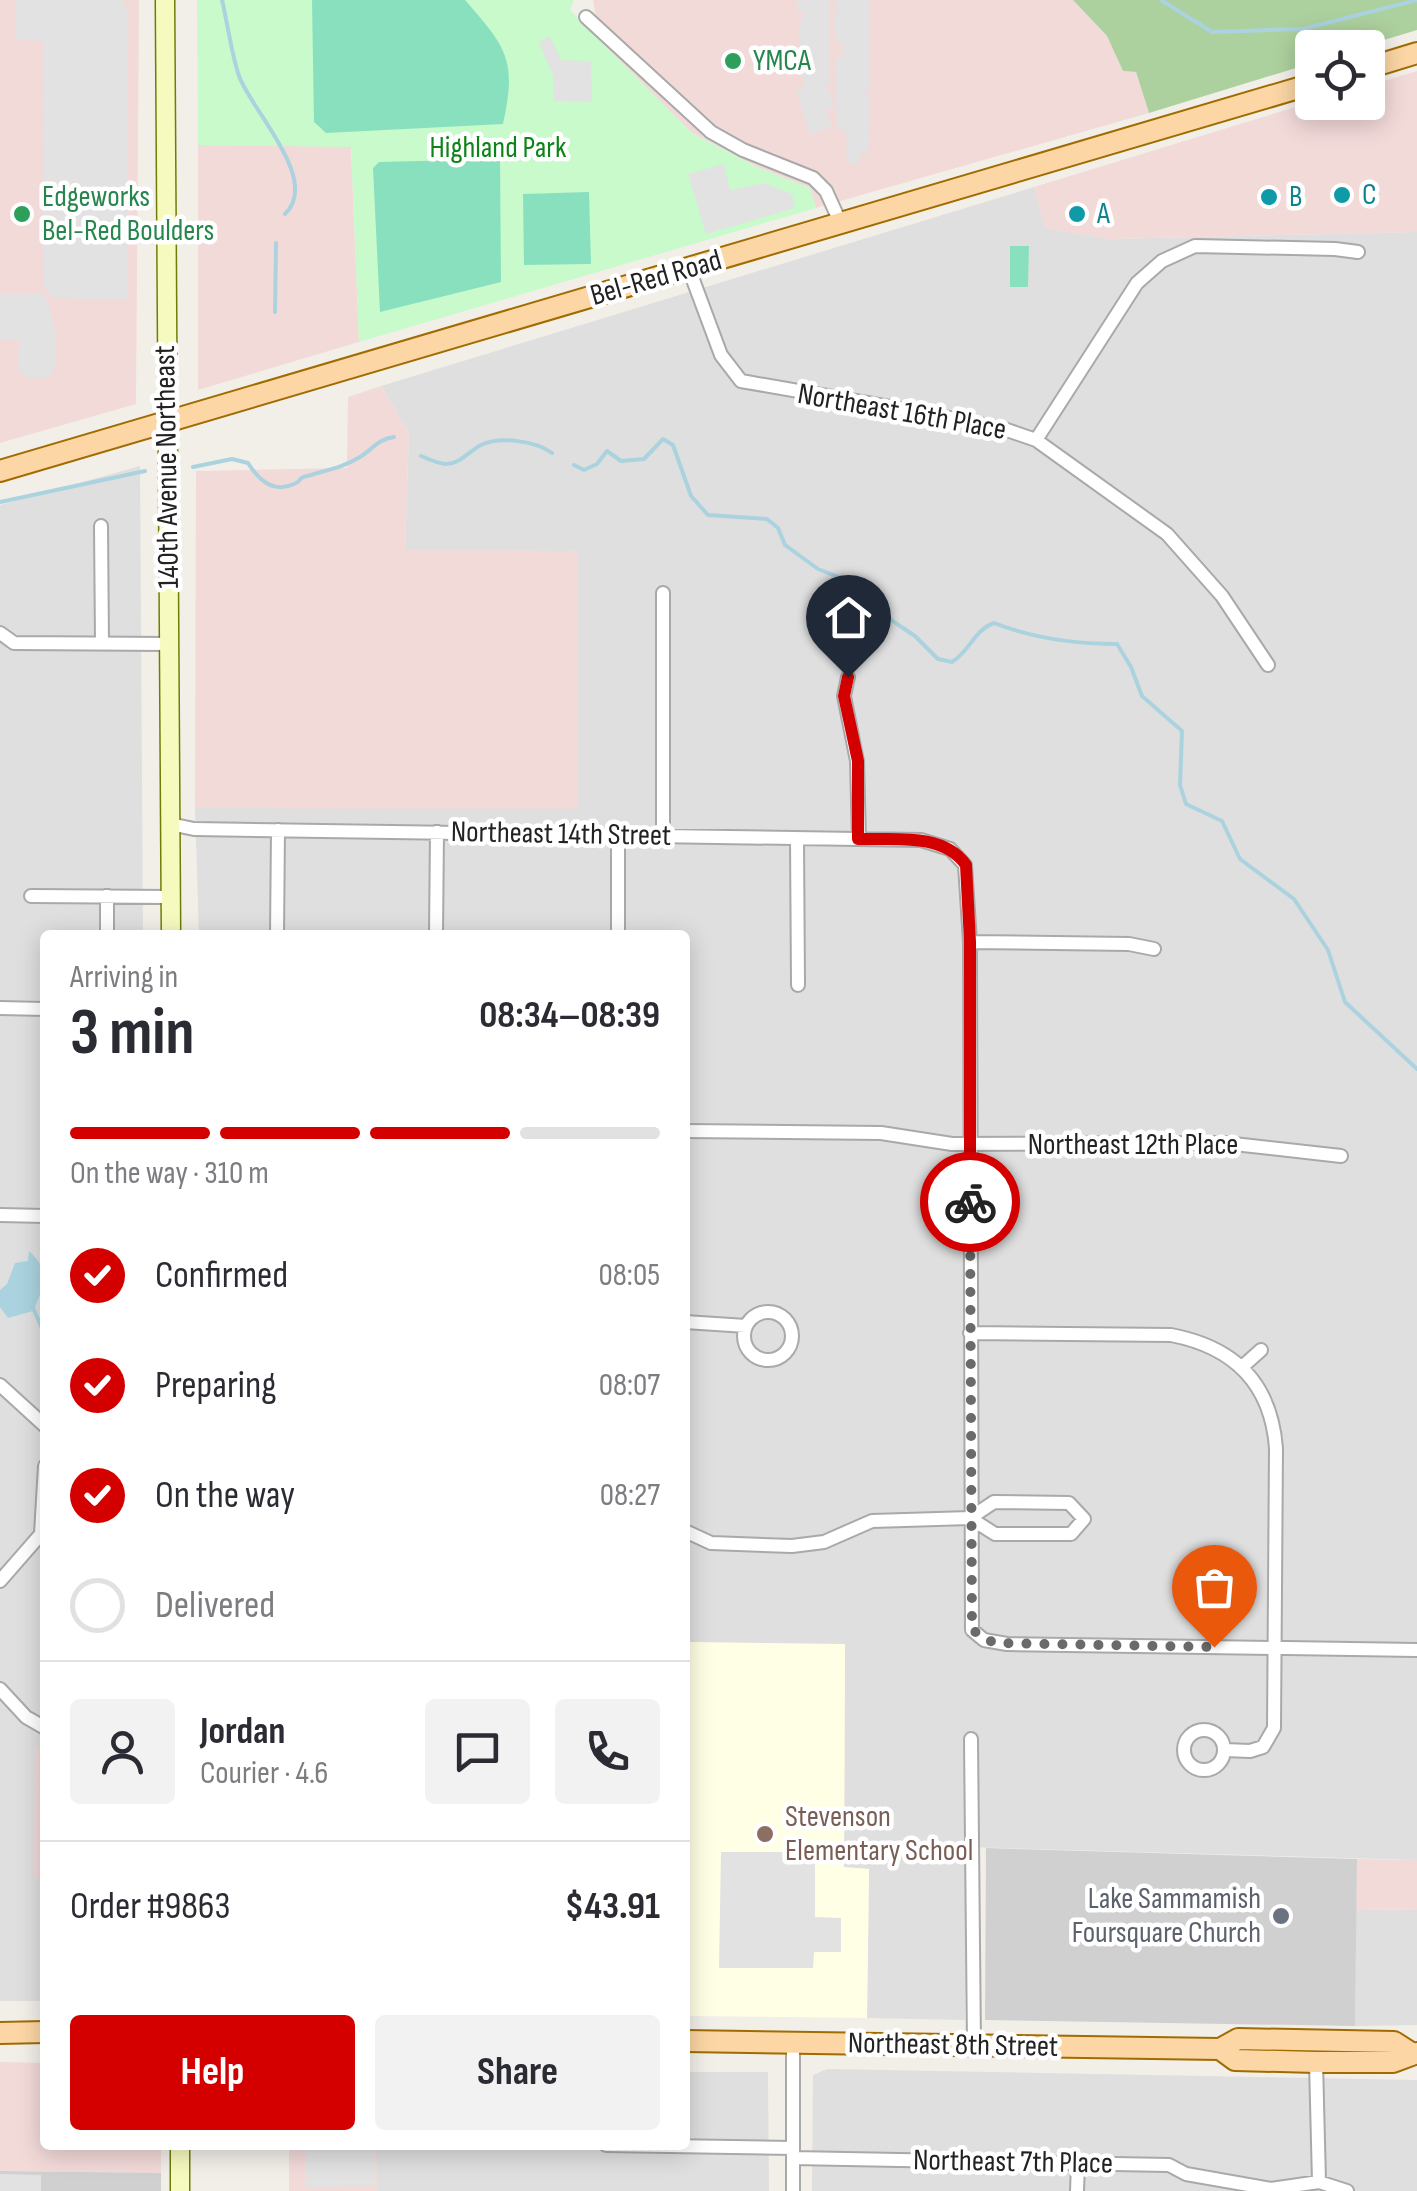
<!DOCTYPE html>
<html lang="en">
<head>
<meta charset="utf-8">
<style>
  :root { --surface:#fff; --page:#f2f2f3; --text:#2b2b33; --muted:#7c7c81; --line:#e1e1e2; --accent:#d40000 }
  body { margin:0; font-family:"Sofia Sans Condensed",sans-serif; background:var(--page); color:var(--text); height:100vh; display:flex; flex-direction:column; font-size:38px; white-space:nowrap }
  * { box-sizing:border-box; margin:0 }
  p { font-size:32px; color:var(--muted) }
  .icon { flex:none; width:55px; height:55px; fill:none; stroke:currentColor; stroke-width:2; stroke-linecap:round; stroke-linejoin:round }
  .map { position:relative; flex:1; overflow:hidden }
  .panel { position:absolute; left:40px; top:930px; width:650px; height:1220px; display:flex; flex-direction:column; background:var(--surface); border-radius:10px; box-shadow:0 5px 25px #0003 }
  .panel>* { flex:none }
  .tools { position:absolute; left:1295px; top:30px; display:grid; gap:20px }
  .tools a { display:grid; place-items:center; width:90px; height:90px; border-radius:10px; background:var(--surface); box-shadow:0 5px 25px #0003; font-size:50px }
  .pin { position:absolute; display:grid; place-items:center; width:85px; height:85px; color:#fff; margin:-102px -42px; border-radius:50% 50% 50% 0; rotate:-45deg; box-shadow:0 0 10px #0007 }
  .pin .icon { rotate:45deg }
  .courier { position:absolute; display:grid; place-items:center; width:100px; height:100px; margin:-50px; border:8px solid #d40000; border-radius:50%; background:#fff; color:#222; box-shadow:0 2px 12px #0007 }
  .head em { font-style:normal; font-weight:700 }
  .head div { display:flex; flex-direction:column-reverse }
  .head { display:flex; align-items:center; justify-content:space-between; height:170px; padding:0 30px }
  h1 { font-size:65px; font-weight:700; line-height:75px }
  .bar { display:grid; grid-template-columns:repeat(4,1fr); gap:15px 10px; align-content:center; height:120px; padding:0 30px }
  .bar i { height:12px; border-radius:8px; background:var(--line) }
  .bar .on { background:var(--accent) }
  .bar p { grid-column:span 4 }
  .line { display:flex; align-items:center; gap:25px; padding:0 30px; border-top:2px solid var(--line) }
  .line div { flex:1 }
  .round { display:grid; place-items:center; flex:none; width:105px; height:105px; border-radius:10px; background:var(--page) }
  ol { padding:0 30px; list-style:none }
  li { display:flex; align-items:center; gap:30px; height:110px }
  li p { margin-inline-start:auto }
  li .icon { padding:10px; border-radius:50%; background:var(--accent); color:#fff; stroke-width:4 }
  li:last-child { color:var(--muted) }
  li i { width:55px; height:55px; border:5px solid var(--line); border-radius:50% }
  .button { display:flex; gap:20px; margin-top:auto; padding:20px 30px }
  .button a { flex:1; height:115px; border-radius:10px; background:var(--accent); color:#fff; font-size:40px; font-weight:700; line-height:115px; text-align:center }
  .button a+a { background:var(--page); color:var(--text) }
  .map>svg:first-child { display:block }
</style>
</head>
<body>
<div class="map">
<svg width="1417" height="2191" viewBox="0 0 1417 2191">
  <rect width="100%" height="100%" fill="#f2efe9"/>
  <path fill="#e0dfdf" d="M1034 187 1046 228 1109 239 1417 232V1860L967 1847 965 2020 867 2018 869 1869 844 1868 845 1645 685 1642V935H199L195 808H578L405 551 409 433 381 386Z
    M140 466 143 935H45V1747H36L35 1878H45V2001H0V505Z
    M1356 1909 1417 1910V2025L1355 2026Z
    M827 2069 1417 2080V2191H812L813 2075Z
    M685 2072H768L769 2191H377V2145H685Z"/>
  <path fill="#f2dad9" d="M0 0H139L136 404 0 443Z
    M593 0H1073L1107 36 1123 71 1136 72 1149 113 816 208 810 188 757 167 692 133 600 42Z
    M1417 71V232L1109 239 1045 228 1034 187 1312 102H1368V86Z
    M198 145 351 146 359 342 198 390Z
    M381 386 409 433 405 550 578 551V809L195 808 196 471 347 468 348 397Z
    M35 1747H45V1878H34Z
    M1357 1859 1417 1860V1910L1356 1909Z
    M0 2062 45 2063V2145H161V2173L0 2171Z
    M289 2145H377V2191H289Z"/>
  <path fill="#ffffe5" d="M685 1642 845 1644 844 1867 869 1869 867 2018 685 2016Z"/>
  <path fill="#d0d0d0" d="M986 1848 1357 1859 1355 2026 985 2020Z
    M0 2171 161 2173V2191H0Z"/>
  <path fill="#add19e" d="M1073 0H1417V30L1361 47 1312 48V63L1149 113 1136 72 1123 71 1107 36Z"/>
  <path fill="#c8facc" d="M197 0H574L570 10 692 133 757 167 810 188 816 208 359 342 351 147 198 145Z"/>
  <path fill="#88e0be" d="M312 0H465C507 48 517 60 503 124L326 133 314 122Z
    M500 159 501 282 380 312 373 168 379 162Z
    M589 192 591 264 524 265 523 194Z
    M1010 246H1029L1028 287H1010Z"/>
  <path fill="#e2e2e2" d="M15 0H122L127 9 128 300 52 298 44 285 43 41 15 40Z
    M797 0H830L829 85 820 88H828L834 107 826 110 832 127 810 135 796 91 804 88V48L799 40V24L806 11H797Z
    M836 0H869L870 90 860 92 869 94V128L862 130H869L868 154H860L858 165 847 163 846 131 837 130 835 58 843 57 841 49 844 46 835 40 834 13 844 10 836 9Z
    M550 36 561 60 591 61 592 102 554 101 553 76 539 42Z
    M724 164 730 190 764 183 792 194 795 208 706 234 688 174Z
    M0 293H42L48 303 55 331V367L48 377 28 379 18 371 19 340 0 339Z
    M721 1852H797V1862L815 1863V1917L841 1918V1952H814L813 1968H719Z
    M305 2145H376V2186L306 2187Z
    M0 2174 41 2175V2191H0Z"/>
  <path fill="#aad3df" d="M29 1251C50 1269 44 1288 33 1311L8 1318 0 1307V1290L7 1284 15 1263 28 1261Z"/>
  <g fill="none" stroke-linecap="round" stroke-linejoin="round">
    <path stroke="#aad3df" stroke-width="4" d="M222 0C228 25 231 52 239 76 251 110 321 180 285 214
      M1161 0 1212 32 1303 29 1417 0
      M275 312 276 243
      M421 456C428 459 437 463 445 464 459 465 469 451 481 445 500 436 536 441 552 453
      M574 465 584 470 597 464 607 451 621 461 644 459 663 439 673 445 691 496 708 515 767 519 778 528 785 545 818 569 851 582 885 616 915 636 938 659 952 662C970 651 974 630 994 623 1035 639 1074 644 1117 644L1131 667 1142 696 1182 731 1180 785 1186 804 1222 821 1240 859 1294 899 1328 950 1345 1002 1417 1069
      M193 467 232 459 248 463C258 479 273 494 294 484 305 479 295 479 307 476 326 470 342 468 360 457 373 449 378 439 394 437
      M0 502 145 471
      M33 1308 45 1335"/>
    <defs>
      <path id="street" d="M586 17 711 132 743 150 813 178 826 191 841 224
        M689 269 721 355 741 381 930 414 1004 429 1036 440 1167 534 1222 596 1268 665
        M1036 440 1137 283 1162 261 1195 246 1335 249 1358 252
        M101 526 102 643
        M0 633 14 643 169 644
        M848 677 844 696 857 761 859 839
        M170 824 194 829 921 840 950 849 965 865 970 942 972 1630 984 1640 1007 1644 1417 1650
        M663 836V593
        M797 839 798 985
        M31 896 171 897
        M107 935V896
        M277 935 278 830
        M436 935 437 832
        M618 935V835
        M970 942 1129 944 1154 949
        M0 1008 45 1009
        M685 1131 881 1133 952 1144 1225 1143 1341 1156
        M0 1215 45 1216
        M744 1336a24 24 0 1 1 48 0a24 24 0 1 1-48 0Z
        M685 1322 746 1326
        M970 1333 1171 1335C1234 1347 1271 1383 1276 1448L1274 1728 1263 1747 1250 1751 1225 1750
        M1242 1367 1261 1350
        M0 1385 45 1426
        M685 1531 711 1543 792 1546 824 1542 872 1521 970 1518 995 1534H1071L1084 1519 1069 1503 994 1502 970 1518
        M0 1581 41 1534 45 1466
        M0 1689 26 1717 45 1728
        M1184 1750a20 20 0 1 1 40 0a20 20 0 1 1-40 0Z
        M971 1739 974 2045
        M793 2043V2191
        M1316 2062 1319 2182
        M606 2145 793 2148
        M793 2158 1169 2165 1186 2174 1271 2189 1319 2182 1347 2191
        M1077 2191 1078 2164"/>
      <path id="secondary" d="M165 0 171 935
        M180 2145V2191"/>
      <path id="primary" d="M1368 68 1417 53
        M0 471 1312 84
        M0 2033 45 2032
        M685 2041 1220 2049 1238 2039 1394 2042 1411 2053
        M1220 2049 1235 2060 1316 2062H1393L1417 2053"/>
    </defs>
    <use href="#street" stroke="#a9a9a9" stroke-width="16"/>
    <use href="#secondary" stroke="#707d05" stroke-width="21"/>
    <use href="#primary" stroke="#a06b00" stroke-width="24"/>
    <use href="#street" stroke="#fff" stroke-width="12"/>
    <use href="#secondary" stroke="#f7fabf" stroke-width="18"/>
    <use href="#primary" stroke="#fcd6a4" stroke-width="20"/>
  </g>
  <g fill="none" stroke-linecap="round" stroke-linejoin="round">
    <path stroke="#6b6a68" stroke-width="10" stroke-dasharray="0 18" d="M970 1202 972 1630 994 1643 1214 1647"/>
    <path stroke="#d40000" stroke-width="12" d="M848 677 844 696 858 761V839C893 840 943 832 966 865L970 942V1202"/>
  </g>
  <g fill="#2e9e5b" stroke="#fff" stroke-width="4">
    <circle cx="733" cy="61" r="10"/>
    <circle cx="22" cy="214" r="10"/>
  </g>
  <g fill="#0f9aa8" stroke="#fff" stroke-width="4">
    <circle cx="1342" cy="195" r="10"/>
    <circle cx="1269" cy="197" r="10"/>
    <circle cx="1077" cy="214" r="10"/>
  </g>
  <circle fill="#8d6e63" stroke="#fff" stroke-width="4" cx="765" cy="1834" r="10"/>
  <circle fill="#6b7280" stroke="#fff" stroke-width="4" cx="1281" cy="1916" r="10"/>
  <g text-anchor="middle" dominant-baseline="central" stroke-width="9" stroke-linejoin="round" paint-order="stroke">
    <g font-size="30" fill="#27864d" stroke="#fff" text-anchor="start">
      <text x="753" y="61">YMCA</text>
      <text x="42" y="197">Edgeworks<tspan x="42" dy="34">Bel-Red Boulders</tspan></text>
    </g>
    <g font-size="30" fill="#0c8416" stroke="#fff">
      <text x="498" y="148">Highland Park</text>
    </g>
    <g font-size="30" fill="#0d838f" stroke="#fff" text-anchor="start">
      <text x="1362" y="195">C</text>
      <text x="1289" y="197">B</text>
      <text x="1097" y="214">A</text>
    </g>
    <g font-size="30" fill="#222" stroke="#fff">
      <text transform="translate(656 278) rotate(-16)">Bel-Red Road</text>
      <text transform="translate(902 412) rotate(10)">Northeast 16th Place</text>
      <text transform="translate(167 467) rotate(-91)">140th Avenue Northeast</text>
      <text transform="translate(561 834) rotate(1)">Northeast 14th Street</text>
      <text x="1133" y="1145">Northeast 12th Place</text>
      <text transform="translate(953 2045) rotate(1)">Northeast 8th Street</text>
      <text transform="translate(1013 2162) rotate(1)">Northeast 7th Place</text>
    </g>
    <g font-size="30" fill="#785e54" stroke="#fff" text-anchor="start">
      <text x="785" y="1817">Stevenson<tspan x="785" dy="34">Elementary School</tspan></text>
    </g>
    <g font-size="30" fill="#5b616d" stroke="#fff" text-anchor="end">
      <text x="1261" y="1899">Lake Sammamish<tspan x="1261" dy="34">Foursquare Church</tspan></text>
    </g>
  </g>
</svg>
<div class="tools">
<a><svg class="icon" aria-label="locate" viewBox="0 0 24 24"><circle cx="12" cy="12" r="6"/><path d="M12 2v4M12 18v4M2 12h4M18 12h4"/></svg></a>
</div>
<div class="pin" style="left:1214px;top:1647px;background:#ea580c"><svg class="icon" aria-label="bag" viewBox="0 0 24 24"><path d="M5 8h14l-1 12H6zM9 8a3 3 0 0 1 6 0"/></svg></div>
<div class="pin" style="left:848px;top:677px;background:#1f2937"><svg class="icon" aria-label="home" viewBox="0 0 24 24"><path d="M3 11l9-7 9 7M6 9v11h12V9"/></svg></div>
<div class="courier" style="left:970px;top:1202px"><svg class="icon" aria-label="bike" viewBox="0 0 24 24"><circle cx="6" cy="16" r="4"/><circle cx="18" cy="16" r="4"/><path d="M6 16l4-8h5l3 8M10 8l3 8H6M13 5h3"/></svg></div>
<section class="panel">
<div class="head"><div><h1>3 min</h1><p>Arriving in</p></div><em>08:34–08:39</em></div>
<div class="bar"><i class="on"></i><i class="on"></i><i class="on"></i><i></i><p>On the way · 310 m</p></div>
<ol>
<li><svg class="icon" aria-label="check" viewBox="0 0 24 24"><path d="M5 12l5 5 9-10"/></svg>Confirmed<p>08:05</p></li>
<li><svg class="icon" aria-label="check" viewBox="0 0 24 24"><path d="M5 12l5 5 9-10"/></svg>Preparing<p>08:07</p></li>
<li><svg class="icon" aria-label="check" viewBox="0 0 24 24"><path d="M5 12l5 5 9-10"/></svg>On the way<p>08:27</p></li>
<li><i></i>Delivered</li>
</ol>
<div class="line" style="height:180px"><a class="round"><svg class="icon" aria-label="person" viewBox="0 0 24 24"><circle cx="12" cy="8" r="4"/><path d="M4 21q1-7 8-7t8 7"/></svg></a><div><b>Jordan</b><p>Courier · 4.6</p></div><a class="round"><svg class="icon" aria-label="chat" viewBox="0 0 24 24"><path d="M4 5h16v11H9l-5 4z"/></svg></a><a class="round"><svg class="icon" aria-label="phone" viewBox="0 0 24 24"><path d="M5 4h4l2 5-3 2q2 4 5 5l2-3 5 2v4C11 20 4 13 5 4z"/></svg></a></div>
<div class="line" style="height:130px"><div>Order #9863</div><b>$43.91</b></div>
<div class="button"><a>Help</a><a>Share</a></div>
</section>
</div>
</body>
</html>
